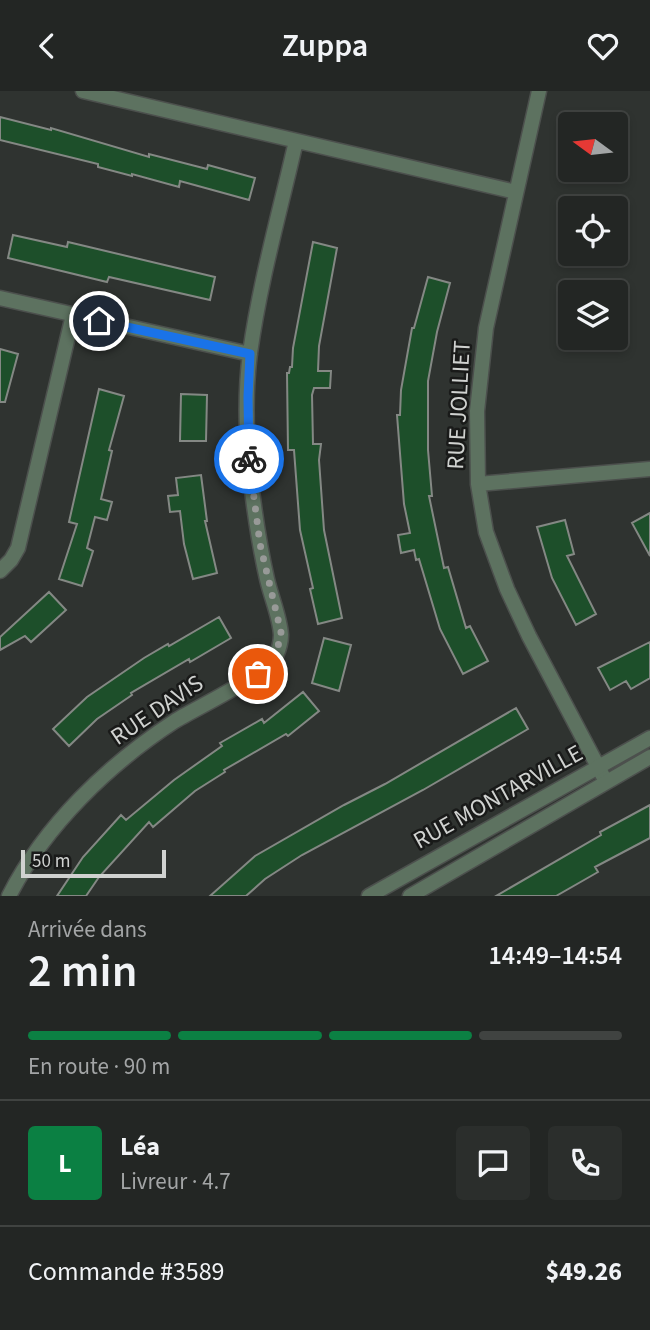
<!DOCTYPE html>
<html lang="fr">
<head>
<meta charset="utf-8">
<style>
  :root { --surface:#232624; --page:#2b2e2c; --text:#f1f3f6; --muted:#a3a5a6; --line:#404341; --accent:#0b8043 }
  body { margin:0; font-family:"Source Sans 3",sans-serif; background:var(--page); color:var(--text); height:100vh; display:flex; flex-direction:column; font-size:26px; white-space:nowrap }
  * { box-sizing:border-box; margin:0 }
  p { font-size:23px; color:var(--muted) }
  .icon { flex:none; width:38px; height:38px; fill:none; stroke:currentColor; stroke-width:2; stroke-linecap:round; stroke-linejoin:round }
  .map { position:relative; height:805px; overflow:hidden }
  .drawer { display:flex; flex-direction:column; background:var(--surface); flex:1 }
  .drawer>* { flex:none }
  .needle { width:46px; rotate:285deg }
  .fabs { position:absolute; left:558px; top:21px; display:grid; gap:14px }
  .fabs a { display:grid; place-items:center; width:70px; height:70px; border-radius:7px; background:var(--surface); box-shadow:0 4px 10px #0003,0 0 0 2px var(--line); font-size:35px }
  .scale { position:absolute; left:21px; bottom:18px; width:145px; box-sizing:border-box; padding-left:7px; border:4px solid #d0d2d0; border-top:0; font-size:19px; line-height:24px; white-space:nowrap; color:#d0d2d0; -webkit-text-stroke:5px #191a19; paint-order:stroke }
  .pin { position:absolute; display:grid; place-items:center; width:60px; height:60px; color:#fff; margin:-30px; border:4px solid #fff; border-radius:50%; box-shadow:0 2px 7px #0007 }
  .courier { position:absolute; display:grid; place-items:center; width:70px; height:70px; margin:-35px; border:5px solid #1a73e8; border-radius:50%; background:#fff; color:#222; box-shadow:0 2px 9px #0007 }
  .headline em { font-style:normal; font-weight:600 }
  .headline div { display:flex; flex-direction:column-reverse }
  .headline { display:flex; align-items:center; justify-content:space-between; height:119px; padding:0 28px }
  h1 { font-size:46px; font-weight:600; line-height:52px }
  .bar { display:grid; grid-template-columns:repeat(4,1fr); gap:10px 7px; align-content:center; height:84px; padding:0 28px }
  .bar i { height:9px; border-radius:5px; background:var(--line) }
  .bar .on { background:var(--accent) }
  .bar p { grid-column:span 4 }
  .line { display:flex; align-items:center; gap:18px; padding:0 28px; border-top:2px solid var(--line) }
  .line div { flex:1 }
  .round { display:grid; place-items:center; flex:none; width:74px; height:74px; border-radius:7px; background:var(--page) }
  header { display:flex; justify-content:space-between; align-items:center; height:91px; padding:0 28px; background:var(--surface); font-size:32px; font-weight:600 }
  .map>svg:first-child { display:block }
</style>
</head>
<body>
<header><svg class="icon" aria-label="back" viewBox="0 0 24 24"><path d="M15 5l-7 7 7 7"/></svg>Zuppa<svg class="icon" aria-label="heart" viewBox="0 0 24 24"><path d="M12 20l-8-8c-3-5 5-10 8-4 3-6 11-1 8 4z"/></svg></header>
<div class="map">
<svg width="650" height="805" viewBox="0 0 650 805">
  <rect width="100%" height="100%" fill="#2f3330"/>
  <path fill="#1d4f2a" stroke="#848884" stroke-width="2" d="M0 26 51 39V37L149 66V63L207 78 208 74 255 87 249 109 180 90 179 96 132 83V85L98 76V73L0 49Z
    M13 144 67 156 68 151 215 186 210 209 109 186 107 191 8 167Z
    M313 151 337 157 319 255 318 280H331L330 297H314L312 304 313 353H321L319 369 324 439 342 527 318 533 310 498 313 497 300 439 294 359H288L287 282H289L290 276H292L293 257Z
    M428 186 450 192 437 241 428 290V359L432 405H429L444 477 448 476 466 537 470 535 488 570 463 583 440 538 419 468 416 469 414 459 401 462 398 444 410 442 404 413 397 324H400L401 299 412 237H414Z
    M0 258 18 263 5 311H0Z
    M99 298 124 305 109 359 112 360 101 408 112 411 107 429 95 426 87 457 93 460 82 495 59 488 77 433 69 431Z
    M181 303 207 304 206 350H180Z
    M201 384 207 430H205L217 482 193 488 184 453 180 420 170 421 168 405 178 404 176 387Z
    M650 422V465L632 432Z
    M565 429 574 463 567 465 596 523 576 534 552 487 537 436Z
    M49 501 66 519 31 551 25 545 0 559V546Z
    M219 526 231 547 190 571 189 568 131 602 132 604 97 628 69 655 53 638 87 606 144 567 168 553 169 555Z
    M324 547 351 554 339 600 312 592Z
    M650 551V587L631 598 626 590 610 599 598 577Z
    M303 601 319 620 288 645 286 643 224 679 225 681 195 700 153 736 149 731 99 786 86 805H57L83 766 121 724 126 729 174 689 222 655 220 652 262 628 264 632Z
    M516 617 528 638 423 699 302 764 265 788 246 805H210L255 765 344 714 385 693Z
    M650 714V747L595 776 598 781 556 805H496L601 744 600 741Z"/>
  <g fill="none" stroke-linecap="round" stroke-linejoin="round">
    <defs>
      <path id="minor" d="M83 0 516 101
        M539 0 486 237 477 320 478 393 486 441 507 498 529 545 604 687
        M0 207 250 263
        M478 393 650 378
        M0 480 11 469 18 457 73 224
        M9 805C45 734 109 673 175 630 198 616 266 584 276 565 279 558 281 551 281 544 280 526 271 506 267 488 259 453 254 418 250 383 246 344 245 301 250 262 260 190 280 120 296 50"/>
      <path id="tertiary" d="M369 805 650 647
        M410 805 650 666"/>
    </defs>
    <use href="#minor" stroke="#4c504d" stroke-width="17"/>
    <use href="#tertiary" stroke="#4c504d" stroke-width="17"/>
    <use href="#minor" stroke="#5d7260" stroke-width="14"/>
    <use href="#tertiary" stroke="#5d7260" stroke-width="14"/>
  </g>
  <g fill="none" stroke-linecap="round" stroke-linejoin="round">
    <path stroke="#989a98" stroke-width="7" stroke-dasharray="0 12.6" d="M249 368 260 453 281 541 276 565 268 576 258 583"/>
    <path stroke="#1a73e8" stroke-width="9" d="M99 230 250 263 248 306 249 368"/>
  </g>
  <g text-anchor="middle" dominant-baseline="central" stroke-width="5" stroke-linejoin="round" paint-order="stroke">
    <g font-size="24" fill="#d0d2d0" stroke="#191a19">
      <text transform="translate(459 314) rotate(-87)">RUE JOLLIET</text>
      <text transform="translate(157 619) rotate(-34)">RUE DAVIS</text>
      <text transform="translate(498 706) rotate(-29)">RUE MONTARVILLE</text>
    </g>
  </g>
</svg>
<div class="fabs">
<a><svg class="needle" viewBox="-14 -14 28 28"><path d="M0-13l5 13h-10z" fill="#e53935"/><path d="M0 13l5-13h-10z" fill="#a3a5a6"/></svg></a>
<a><svg class="icon" aria-label="locate" viewBox="0 0 24 24"><circle cx="12" cy="12" r="6"/><path d="M12 2v4M12 18v4M2 12h4M18 12h4"/></svg></a>
<a><svg class="icon" aria-label="layers" viewBox="0 0 24 24"><path d="M12 4l9 5-9 5-9-5zM3 14l9 5 9-5"/></svg></a>
</div>
<div class="scale">50 m</div>
<div class="pin" style="left:258px;top:583px;background:#ea580c"><svg class="icon" aria-label="bag" viewBox="0 0 24 24"><path d="M5 8h14l-1 12H6zM9 8a3 3 0 0 1 6 0"/></svg></div>
<div class="pin" style="left:99px;top:230px;background:#1f2937"><svg class="icon" aria-label="home" viewBox="0 0 24 24"><path d="M3 11l9-7 9 7M6 9v11h12V9"/></svg></div>
<div class="courier" style="left:249px;top:368px"><svg class="icon" aria-label="bike" viewBox="0 0 24 24"><circle cx="6" cy="16" r="4"/><circle cx="18" cy="16" r="4"/><path d="M6 16l4-8h5l3 8M10 8l3 8H6M13 5h3"/></svg></div>
</div>
<section class="drawer">
<div class="headline"><div><h1>2 min</h1><p>Arrivée dans</p></div><em>14:49–14:54</em></div>
<div class="bar"><i class="on"></i><i class="on"></i><i class="on"></i><i></i><p>En route · 90 m</p></div>
<div class="line" style="height:126px"><b class="round" style="background:var(--accent);color:#fff">L</b><div><b>Léa</b><p>Livreur · 4.7</p></div><a class="round"><svg class="icon" aria-label="chat" viewBox="0 0 24 24"><path d="M4 5h16v11H9l-5 4z"/></svg></a><a class="round"><svg class="icon" aria-label="phone" viewBox="0 0 24 24"><path d="M5 4h4l2 5-3 2q2 4 5 5l2-3 5 2v4C11 20 4 13 5 4z"/></svg></a></div>
<div class="line" style="height:91px"><div>Commande #3589</div><b>$49.26</b></div>
</section>
</body>
</html>
